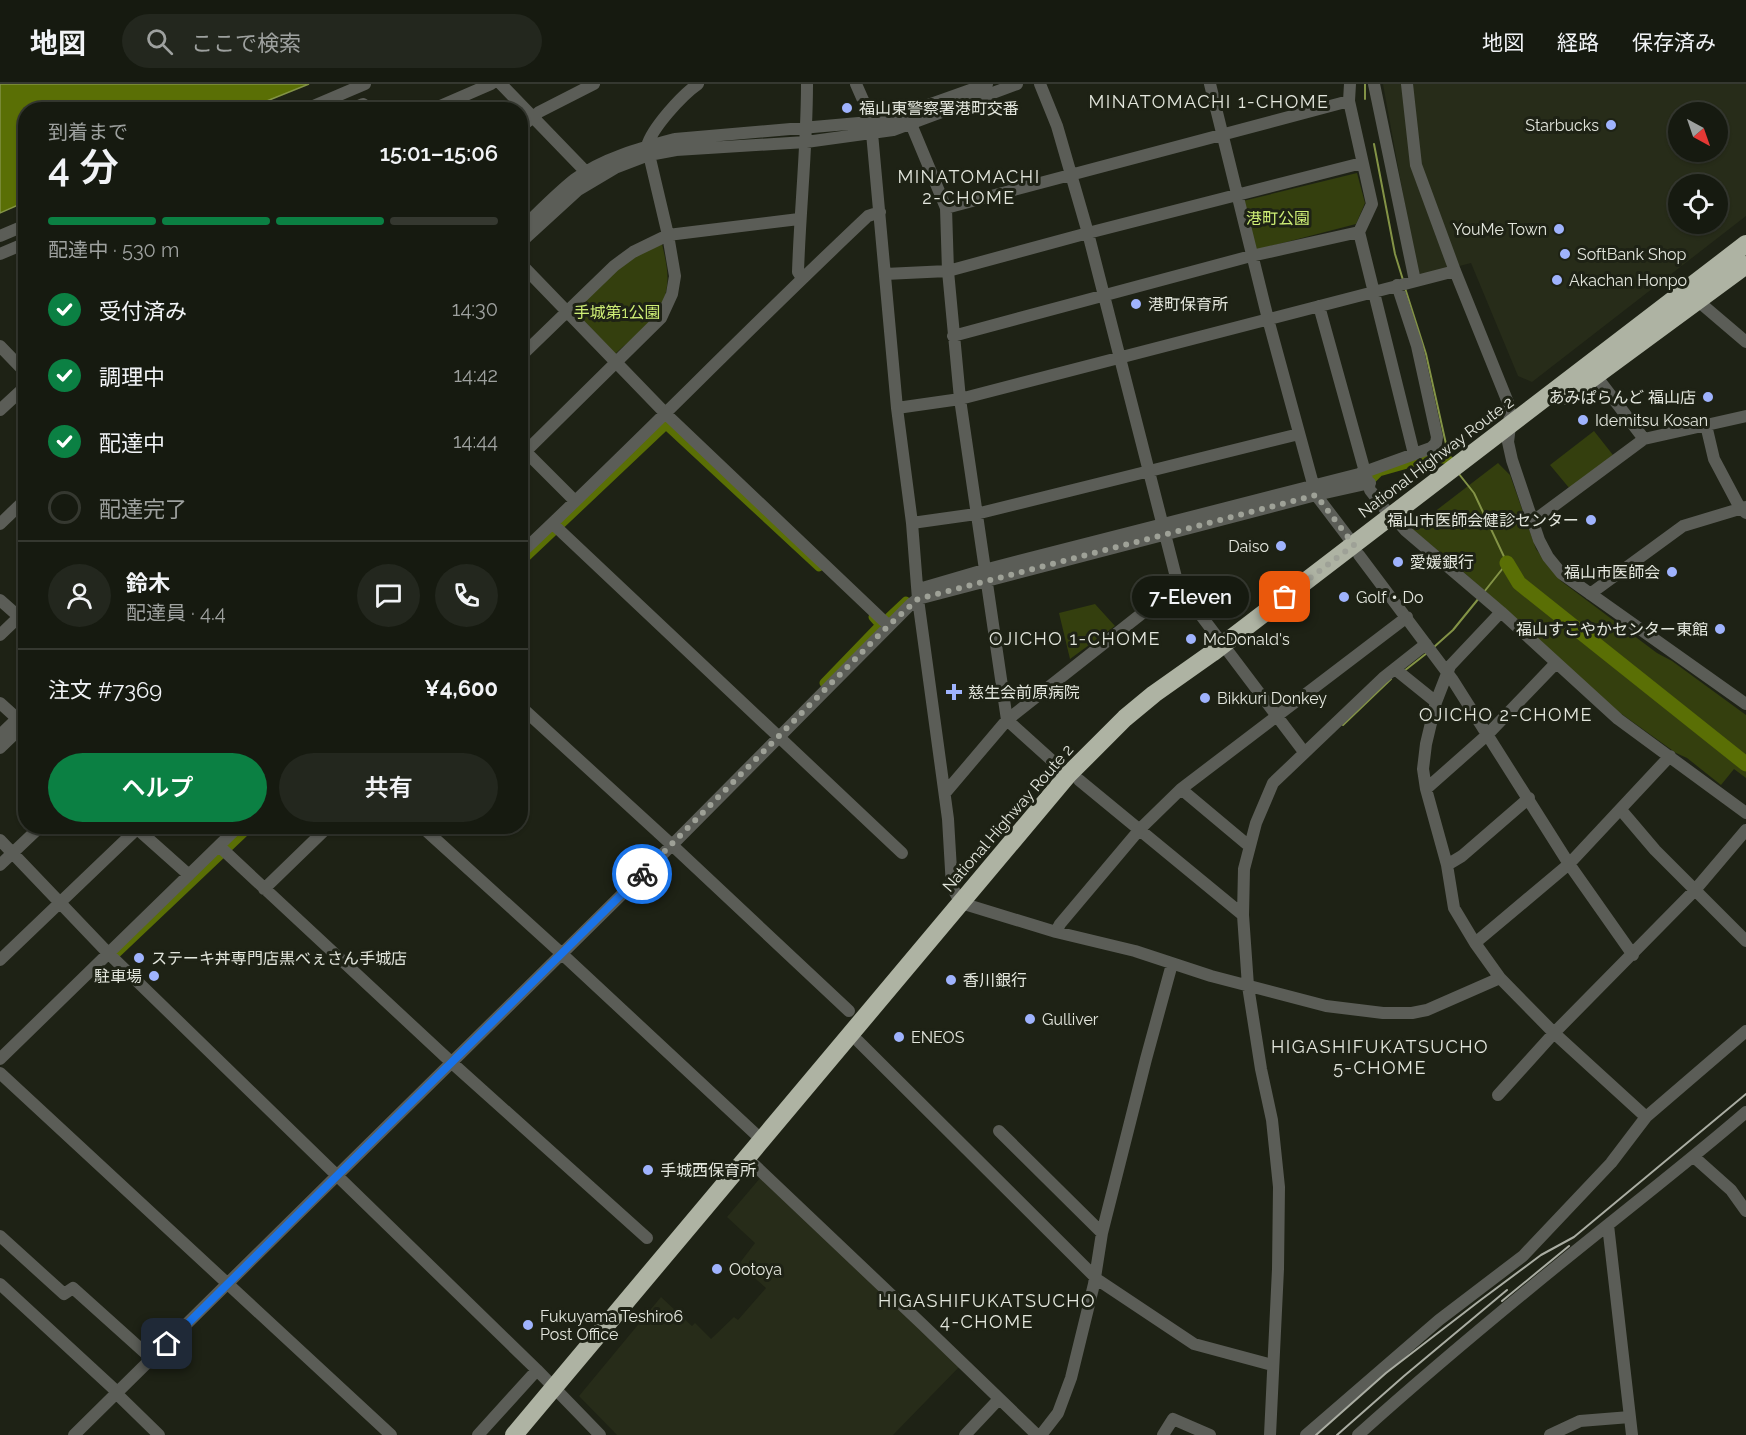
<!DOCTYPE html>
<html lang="ja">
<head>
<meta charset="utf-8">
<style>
  :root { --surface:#161a10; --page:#23271e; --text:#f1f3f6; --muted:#9ea19f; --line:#353830; --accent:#0b8043 }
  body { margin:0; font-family:Raleway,"Noto Sans JP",sans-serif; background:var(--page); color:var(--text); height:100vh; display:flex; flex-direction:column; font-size:22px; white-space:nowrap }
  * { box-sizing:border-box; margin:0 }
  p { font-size:20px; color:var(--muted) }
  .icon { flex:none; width:33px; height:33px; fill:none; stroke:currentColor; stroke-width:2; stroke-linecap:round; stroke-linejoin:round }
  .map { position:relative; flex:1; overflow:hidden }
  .side { position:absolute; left:18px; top:18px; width:510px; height:732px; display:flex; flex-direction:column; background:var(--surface); border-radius:24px; box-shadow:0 2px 4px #0004,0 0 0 2px var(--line) }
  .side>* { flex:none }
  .needle { width:39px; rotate:140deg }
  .fabs { position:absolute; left:1668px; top:18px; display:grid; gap:12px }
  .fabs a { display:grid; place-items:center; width:60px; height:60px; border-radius:50%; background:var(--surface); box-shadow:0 2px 4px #0004,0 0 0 2px var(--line); font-size:30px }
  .pin { position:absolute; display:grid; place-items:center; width:51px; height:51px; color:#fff; margin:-26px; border-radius:12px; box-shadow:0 3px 9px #0006 }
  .courier { position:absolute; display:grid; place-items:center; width:60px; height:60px; margin:-30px; border:4px solid #1a73e8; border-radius:50%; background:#fff; color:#222; box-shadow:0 2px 8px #0007 }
  .bubble { position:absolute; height:42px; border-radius:21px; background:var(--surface); box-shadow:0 2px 4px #0004,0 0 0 2px var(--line); font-size:20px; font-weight:600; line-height:42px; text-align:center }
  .headline em { font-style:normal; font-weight:600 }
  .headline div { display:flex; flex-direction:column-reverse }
  .headline { display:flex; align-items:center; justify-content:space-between; height:102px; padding:0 30px }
  h1 { font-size:39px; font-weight:600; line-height:45px }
  .bar { display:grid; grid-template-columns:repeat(4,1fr); gap:9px 6px; align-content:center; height:72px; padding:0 30px }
  .bar i { height:8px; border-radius:4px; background:var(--line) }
  .bar .on { background:var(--accent) }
  .bar p { grid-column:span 4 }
  .line { display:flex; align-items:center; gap:15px; padding:0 30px; border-top:2px solid var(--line) }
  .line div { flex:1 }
  .round { display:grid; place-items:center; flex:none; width:63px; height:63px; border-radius:32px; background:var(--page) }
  ol { padding:0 30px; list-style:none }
  li { display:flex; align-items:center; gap:18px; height:66px }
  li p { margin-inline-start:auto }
  li .icon { padding:6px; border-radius:50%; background:var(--accent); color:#fff; stroke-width:4 }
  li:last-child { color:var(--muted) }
  li i { width:33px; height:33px; border:3px solid var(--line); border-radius:50% }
  .action { display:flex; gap:12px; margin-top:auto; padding:12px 30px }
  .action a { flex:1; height:69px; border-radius:36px; background:var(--accent); color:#fff; font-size:24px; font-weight:600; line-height:69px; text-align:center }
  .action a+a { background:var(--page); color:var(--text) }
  header { display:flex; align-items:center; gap:36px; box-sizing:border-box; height:84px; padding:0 30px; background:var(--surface); border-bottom:2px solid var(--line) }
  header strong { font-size:28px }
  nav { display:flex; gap:33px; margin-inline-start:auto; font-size:21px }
  .search { width:420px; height:54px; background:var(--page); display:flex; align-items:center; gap:15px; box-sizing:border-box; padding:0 21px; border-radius:33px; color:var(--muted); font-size:22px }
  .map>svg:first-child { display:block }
</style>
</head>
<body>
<header>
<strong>地図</strong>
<div class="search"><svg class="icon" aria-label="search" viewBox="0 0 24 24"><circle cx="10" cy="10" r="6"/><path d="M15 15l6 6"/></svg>ここで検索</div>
<nav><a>地図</a><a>経路</a><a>保存済み</a></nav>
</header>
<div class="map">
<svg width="1746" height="1351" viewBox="0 0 1746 1351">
  <rect width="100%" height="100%" fill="#1e2215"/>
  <path fill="#272c19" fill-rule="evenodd" d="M1383 0H1746V132L1532 298 1518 292 1471 179 1418 193ZM1678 28H1718V68H1678ZM1678 100H1718V140H1678Z
    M761 1093 960 1282 893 1351H617L579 1312 661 1213 692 1242 695 1239 711 1255 734 1233 738 1236 766 1204 739 1180 755 1159 727 1133Z"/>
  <path fill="#343f0e" d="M1357 89 1365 119 1356 140 1256 166 1243 117Z
    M662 160C665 173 669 188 667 202 664 231 635 252 615 270L575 227 627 176Z
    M1594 347 1613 371 1570 405 1550 381Z
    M1498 379 1510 391 1536 465 1561 497 1657 569 1672 577 1746 631V694L1734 685 1721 701 1687 674 1676 669 1616 626 1458 483 1412 445Z
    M1095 520 1115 542 1070 575 1059 529Z"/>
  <path fill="#5a6f05" stroke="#839346" stroke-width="1.5" d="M0 0H309L247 25 26 26 25 118 0 129Z"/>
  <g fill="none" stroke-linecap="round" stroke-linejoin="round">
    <path stroke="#839346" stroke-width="2" d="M1365 0V15
      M1374 60 1395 170 1403 196
      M1405 204 1426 270 1450 378
      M1459 390 1474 409 1507 479 1484 508
      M1434 563 1453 546 1479 514
      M1404 587 1427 569
      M1343 641 1391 595"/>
    <path stroke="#5a6f05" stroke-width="9" d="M1363 396 1373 394 1379 388 1432 373 1449 376
      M520 479 666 341 819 483
      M889 533 906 517
      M824 599 880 541 873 533
      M115 871 251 742"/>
    <path stroke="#5a6f05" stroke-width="15" d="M1507 479 1519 499 1746 680"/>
    <path stroke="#5b5d57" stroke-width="12" d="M501 0 586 88
      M856 0 867 25 870 38
      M1040 0 1057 42 1088 149 1178 501 1304 668
      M1210 0 1268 235 1316 411 1354 461
      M1350 0 1349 17 1372 120 1359 148 1414 370
      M1374 0 1415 197
      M1407 0 1416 81 1455 187 1509 321 1510 342 1508 358 1512 376 1539 456 1548 473 1561 489 1746 620
      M304 26 365 0
      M349 26 363 20 372 26
      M431 26 491 0
      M911 40 946 124 948 187 960 315 1007 636 1068 691
      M520 44 539 28 594 0
      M872 49 897 324 912 439 918 515 948 735 952 803 961 819 1056 848 1135 867 1211 892 1326 922 1383 929H1412L1427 926 1500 894
      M946 124 1349 17
      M520 146C538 129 556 110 575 95 603 74 641 64 675 55L870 38 889 35 987 0
      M0 152 26 141
      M520 159 578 106 615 84 649 71 676 66 806 58 893 46 1017 0
      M0 170 26 159
      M520 179 666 330 889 542
      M885 190 948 187 1088 149 1362 79
      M802 194 798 188C800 125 807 63 807 0
      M1698 217 1746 258
      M1319 222 1370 406 1391 433
      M953 252 1251 172 1359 148
      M0 262 26 289
      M520 273 614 182 633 168 668 151 799 135
      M1596 292 1644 355
      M897 324 960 315 1455 187
      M0 326 26 302
      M1706 341 1714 375 1740 424 1746 429
      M521 363 575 417
      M520 373 661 234 672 210 675 192 668 151 647 62C652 44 682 11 698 0
      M1532 438 1644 355 1746 332
      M912 439 976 430 1299 350
      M0 440 26 415
      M553 440 902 769
      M1400 440 1406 447 1501 528 1618 635 1746 729
      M520 470C638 359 750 243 868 132L880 128
      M1359 471 1452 595 1569 780 1633 871
      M919 505 984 486 1359 390 1431 364 1436 359 1437 353 1417 262 1397 201
      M1590 510 1683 442 1746 423
      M0 516 26 539
      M1501 528 1450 582 1436 618 1426 660 1423 685 1426 705 1447 781 1454 824 1475 859 1500 894 1554 949 1646 1033
      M0 551 26 526
      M1395 585 1436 618
      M0 619 21 638
      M520 622 672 761 849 927
      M0 651 26 626
      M0 664 26 639
      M1079 696 1243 831
      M1181 705 1249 762
      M1426 705 1487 651 1556 579
      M945 709 1007 636 1178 501
      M1621 726 1655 766 1746 857
      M134 742 189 791
      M421 742 561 869 762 1056
      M0 756 108 869 537 1286 600 1351
      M219 762 451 978 647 1154
      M0 781 41 742
      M1447 781 1462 772 1529 714
      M264 805 329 742
      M1056 848 1060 840 1140 745 1181 705 1407 533
      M1475 859 1569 780 1670 672
      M0 876 140 742
      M858 957 1098 1196 1194 1260 1272 1281
      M0 975 239 742
      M0 989 391 1351
      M1498 1011 1554 949 1695 806 1746 746
      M999 1047 1102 1149
      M1694 1073 1731 1106 1746 1127
      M747 1074 923 1241 1037 1351
      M1608 1141 1632 1351
      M0 1152 64 1210 73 1204 152 1275
      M0 1200 115 1306 119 1312 159 1351
      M74 1351 672 761 911 520 918 515 1316 411 1370 399
      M478 1351 537 1286
      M965 1351 999 1315
      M1041 1351 1058 1329 1071 1294 1094 1200 1102 1149 1146 975 1172 880
      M1163 1351 1173 1335 1210 1351
      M1270 1351 1278 1185 1279 1103 1272 1036 1261 985 1248 902 1243 831 1244 785 1256 739 1273 699 1383 594 1426 560
      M1306 1351 1439 1236 1523 1172 1611 1079 1646 1033 1746 947
      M1358 1351C1439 1278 1524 1208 1609 1140 1655 1103 1701 1067 1746 1028
      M1550 1351 1580 1337 1630 1333"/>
    <path stroke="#aeb3a3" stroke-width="18" d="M1568 312 1746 181
      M514 1351 1068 691 1125 634 1154 610 1212 569 1746 160"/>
    <path stroke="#aaada3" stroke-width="2" d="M1502 1217 1569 1162
      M1316 1351 1386 1289 1478 1218 1541 1171 1574 1153 1746 1010
      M1337 1351 1404 1292 1507 1206"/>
  </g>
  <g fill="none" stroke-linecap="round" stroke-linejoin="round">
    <path stroke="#9ea197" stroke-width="6" stroke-dasharray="0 10.8" d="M642 790 888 542 918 515 1316 411 1354 461 1285 513"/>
    <path stroke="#1a73e8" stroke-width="8" d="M167 1260 642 790"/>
  </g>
  <g fill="#9fb3fd" stroke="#1e2215" stroke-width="2">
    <circle cx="847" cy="24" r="6"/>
    <circle cx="1611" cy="41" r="6"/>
    <circle cx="1559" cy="145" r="6"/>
    <circle cx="1565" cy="170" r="6"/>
    <circle cx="1557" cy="196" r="6"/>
    <circle cx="1136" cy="220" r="6"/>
    <circle cx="1708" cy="313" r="6"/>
    <circle cx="1583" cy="336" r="6"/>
    <circle cx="1591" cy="436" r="6"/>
    <circle cx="1281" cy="462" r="6"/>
    <circle cx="1398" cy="478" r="6"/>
    <circle cx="1672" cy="488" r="6"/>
    <circle cx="1344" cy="513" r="6"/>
    <circle cx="1720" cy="545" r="6"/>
    <circle cx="1191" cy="555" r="6"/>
    <path d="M951 599h6v6h6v6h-6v6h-6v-6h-6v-6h6z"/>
    <circle cx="1205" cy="614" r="6"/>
    <circle cx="139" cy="874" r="6"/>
    <circle cx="154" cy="892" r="6"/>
    <circle cx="951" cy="896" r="6"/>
    <circle cx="1030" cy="935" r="6"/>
    <circle cx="899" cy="953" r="6"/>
    <circle cx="648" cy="1086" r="6"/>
    <circle cx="717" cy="1185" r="6"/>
    <circle cx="528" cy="1241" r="6"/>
  </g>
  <g text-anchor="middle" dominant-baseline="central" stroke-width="6" stroke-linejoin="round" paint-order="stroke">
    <g font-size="16" fill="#e3e6dd" stroke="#1e2215" text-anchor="start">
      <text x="859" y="24">福山東警察署港町交番</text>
      <text x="1599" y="41" text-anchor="end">Starbucks</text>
      <text x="1547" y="145" text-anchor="end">YouMe Town</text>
      <text x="1577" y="170">SoftBank Shop</text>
      <text x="1569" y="196">Akachan Honpo</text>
      <text x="1148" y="220">港町保育所</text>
      <text x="1696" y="313" text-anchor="end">あみぱらんど 福山店</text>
      <text x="1595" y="336">Idemitsu Kosan</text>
      <text x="1579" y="436" text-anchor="end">福山市医師会健診センター</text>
      <text x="1269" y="462" text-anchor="end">Daiso</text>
      <text x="1410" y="478">愛媛銀行</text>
      <text x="1660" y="488" text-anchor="end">福山市医師会</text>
      <text x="1356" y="513">Golf・Do</text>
      <text x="1708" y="545" text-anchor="end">福山すこやかセンター東館</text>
      <text x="1203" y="555">McDonald's</text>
      <text x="968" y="608">慈生会前原病院</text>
      <text x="1217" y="614">Bikkuri Donkey</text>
      <text x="151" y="874">ステーキ丼専門店黒べぇさん手城店</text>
      <text x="142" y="892" text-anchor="end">駐車場</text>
      <text x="963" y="896">香川銀行</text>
      <text x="1042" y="935">Gulliver</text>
      <text x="911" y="953">ENEOS</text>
      <text x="660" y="1086">手城西保育所</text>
      <text x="729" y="1185">Ootoya</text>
      <text x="540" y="1232">Fukuyama Teshiro6<tspan x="540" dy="18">Post Office</tspan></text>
    </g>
    <g font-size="16" fill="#ceee76" stroke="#1e2215">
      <text x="1278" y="134">港町公園</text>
      <text x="617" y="228">手城第1公園</text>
    </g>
    <g font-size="16" fill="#e3e6dd" stroke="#1e2215">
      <text transform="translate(1436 373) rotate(-37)">National Highway Route 2</text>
      <text transform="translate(1008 734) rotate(-49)">National Highway Route 2</text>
    </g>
    <g font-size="18" letter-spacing="1.5" fill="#e3e6dd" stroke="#1e2215">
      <text x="1209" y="17">MINATOMACHI 1-CHOME</text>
      <text x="969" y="92">MINATOMACHI<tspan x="969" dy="21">2-CHOME</tspan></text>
      <text x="1075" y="554">OJICHO 1-CHOME</text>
      <text x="1506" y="630">OJICHO 2-CHOME</text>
      <text x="1380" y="962">HIGASHIFUKATSUCHO<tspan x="1380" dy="21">5-CHOME</tspan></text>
      <text x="987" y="1216">HIGASHIFUKATSUCHO<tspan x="987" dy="21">4-CHOME</tspan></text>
    </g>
  </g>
</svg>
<div class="fabs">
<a><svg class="needle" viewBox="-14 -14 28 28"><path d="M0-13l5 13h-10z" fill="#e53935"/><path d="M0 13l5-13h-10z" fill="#9ea19f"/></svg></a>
<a><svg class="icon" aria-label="locate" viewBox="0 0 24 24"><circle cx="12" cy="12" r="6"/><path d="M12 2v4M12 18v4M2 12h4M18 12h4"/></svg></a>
</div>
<div class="pin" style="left:1285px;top:513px;background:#ea580c"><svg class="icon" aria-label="bag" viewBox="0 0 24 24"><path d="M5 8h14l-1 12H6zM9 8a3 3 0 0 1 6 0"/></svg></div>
<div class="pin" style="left:167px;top:1260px;background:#1f2937"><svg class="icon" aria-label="home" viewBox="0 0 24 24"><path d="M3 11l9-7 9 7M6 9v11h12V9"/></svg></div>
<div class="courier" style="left:642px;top:790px"><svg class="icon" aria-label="bike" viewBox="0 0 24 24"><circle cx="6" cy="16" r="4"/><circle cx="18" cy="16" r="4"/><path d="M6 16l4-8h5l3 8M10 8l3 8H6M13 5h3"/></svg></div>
<div class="bubble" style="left:1132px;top:492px;width:117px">7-Eleven</div>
<section class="side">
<div class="headline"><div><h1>4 分</h1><p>到着まで</p></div><em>15:01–15:06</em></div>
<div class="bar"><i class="on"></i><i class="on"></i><i class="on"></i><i></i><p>配達中 · 530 m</p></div>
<ol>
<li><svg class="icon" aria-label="check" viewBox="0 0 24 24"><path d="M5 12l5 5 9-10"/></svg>受付済み<p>14:30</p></li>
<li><svg class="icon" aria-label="check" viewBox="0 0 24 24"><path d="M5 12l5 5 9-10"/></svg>調理中<p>14:42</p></li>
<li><svg class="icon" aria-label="check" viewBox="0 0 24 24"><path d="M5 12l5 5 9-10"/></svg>配達中<p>14:44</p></li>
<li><i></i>配達完了</li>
</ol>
<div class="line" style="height:108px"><a class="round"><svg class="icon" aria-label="person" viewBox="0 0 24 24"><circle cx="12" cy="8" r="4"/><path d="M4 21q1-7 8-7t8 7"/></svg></a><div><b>鈴木</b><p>配達員 · 4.4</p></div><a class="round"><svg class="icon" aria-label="chat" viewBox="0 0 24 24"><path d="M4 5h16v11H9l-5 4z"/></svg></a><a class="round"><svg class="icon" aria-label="phone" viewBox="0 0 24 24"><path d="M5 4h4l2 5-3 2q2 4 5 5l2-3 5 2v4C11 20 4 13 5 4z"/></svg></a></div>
<div class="line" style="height:78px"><div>注文 #7369</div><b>¥4,600</b></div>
<div class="action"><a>ヘルプ</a><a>共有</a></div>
</section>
</div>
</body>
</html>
